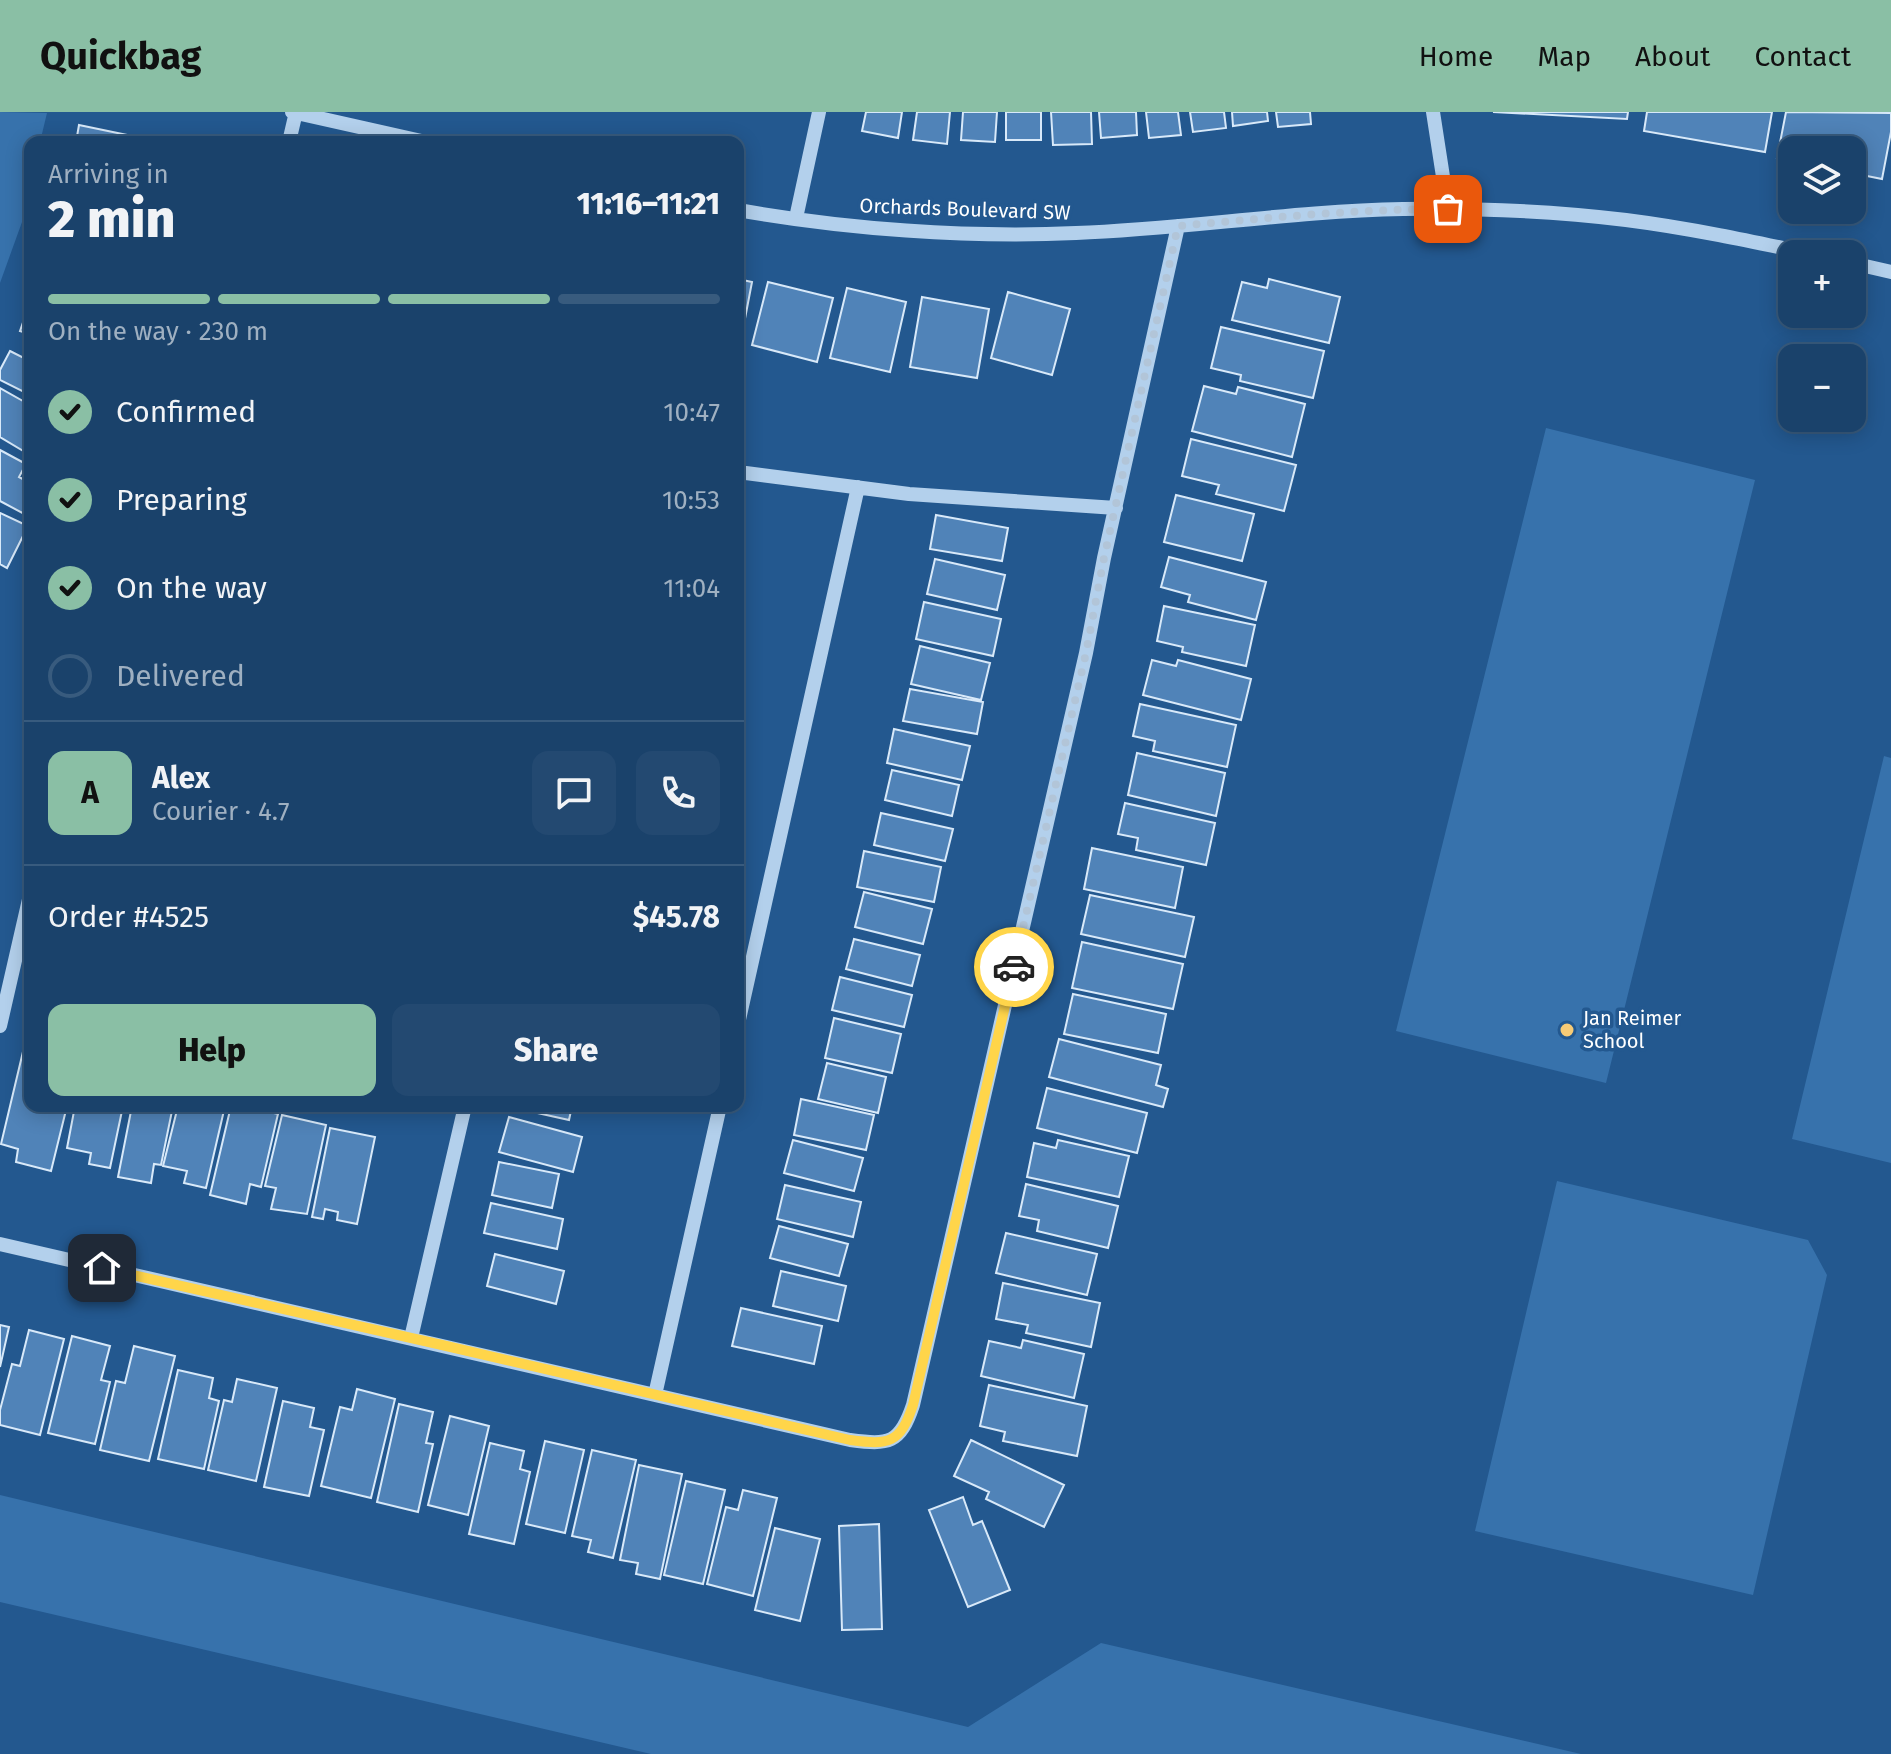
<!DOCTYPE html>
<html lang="en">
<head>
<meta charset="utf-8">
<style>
  :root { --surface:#1a426b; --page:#234971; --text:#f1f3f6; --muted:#9fb0c1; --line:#385b7e; --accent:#8abfa5 }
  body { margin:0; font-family:"Fira Sans",sans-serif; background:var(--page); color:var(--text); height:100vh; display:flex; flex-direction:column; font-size:30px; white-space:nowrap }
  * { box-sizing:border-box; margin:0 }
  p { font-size:26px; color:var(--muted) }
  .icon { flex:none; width:44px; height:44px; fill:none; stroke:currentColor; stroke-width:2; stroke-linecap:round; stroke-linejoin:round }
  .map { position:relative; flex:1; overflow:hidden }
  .drawer { position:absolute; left:24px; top:24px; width:720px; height:976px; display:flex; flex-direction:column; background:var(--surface); border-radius:16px; box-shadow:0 4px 20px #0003,0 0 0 2px var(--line) }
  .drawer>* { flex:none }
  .controls { position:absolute; left:1778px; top:24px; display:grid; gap:16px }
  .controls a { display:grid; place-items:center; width:88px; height:88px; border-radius:16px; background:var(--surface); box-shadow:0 4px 20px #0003,0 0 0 2px var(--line); font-size:40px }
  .pin { position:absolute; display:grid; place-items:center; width:68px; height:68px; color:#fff; margin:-34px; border-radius:16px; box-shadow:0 4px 12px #0006 }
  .courier { position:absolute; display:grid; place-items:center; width:80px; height:80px; margin:-40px; border:6px solid #ffd54a; border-radius:50%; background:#fff; color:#222; box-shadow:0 2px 10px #0007 }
  .overview em { font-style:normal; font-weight:800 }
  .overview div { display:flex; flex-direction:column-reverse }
  .overview { display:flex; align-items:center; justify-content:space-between; height:136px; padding:0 24px }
  h1 { font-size:52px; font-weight:800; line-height:60px }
  .bar { display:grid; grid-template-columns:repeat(4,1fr); gap:12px 8px; align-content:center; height:96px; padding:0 24px }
  .bar i { height:10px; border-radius:6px; background:var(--line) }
  .bar .active { background:var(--accent) }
  .bar p { grid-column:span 4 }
  .line { display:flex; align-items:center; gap:20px; padding:0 24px; border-top:2px solid var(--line) }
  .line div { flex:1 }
  .round { display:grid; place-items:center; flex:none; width:84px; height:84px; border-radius:16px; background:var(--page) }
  ol { padding:0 24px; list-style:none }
  li { display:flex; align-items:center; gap:24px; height:88px }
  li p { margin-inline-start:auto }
  li .icon { padding:8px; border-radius:50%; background:var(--accent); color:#111; stroke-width:4 }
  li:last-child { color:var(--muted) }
  li i { width:44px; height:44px; border:4px solid var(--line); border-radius:50% }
  .button { display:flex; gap:16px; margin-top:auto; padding:16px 24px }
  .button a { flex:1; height:92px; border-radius:16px; background:var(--accent); color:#111; font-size:32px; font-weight:800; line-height:92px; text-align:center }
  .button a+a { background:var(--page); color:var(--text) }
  header { display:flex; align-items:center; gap:48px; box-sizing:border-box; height:112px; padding:0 40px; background:var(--accent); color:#111 }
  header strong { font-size:38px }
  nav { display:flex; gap:44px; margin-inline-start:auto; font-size:28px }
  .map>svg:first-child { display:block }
</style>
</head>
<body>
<header>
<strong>Quickbag</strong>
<nav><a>Home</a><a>Map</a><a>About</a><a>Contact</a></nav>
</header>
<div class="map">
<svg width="1891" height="1642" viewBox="0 0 1891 1642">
  <rect width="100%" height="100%" fill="#23588f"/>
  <path fill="#3772ac" d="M0 0 47 1 40 30H30V74L22 110 0 171Z
    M1546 316 1755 368 1606 971 1396 919Z
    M1884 644 1891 646V1051L1792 1027Z
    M1557 1069 1808 1128 1827 1163 1753 1483 1475 1419Z
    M0 1383 968 1615 1101 1531 1581 1642H651L0 1490Z"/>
  <path fill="#5083b8" stroke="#d8e9f9" stroke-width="2" d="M866 0H902L898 26 862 19Z
    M917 0H950L947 32 913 28Z
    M963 0H997L995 30 961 28Z
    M1006 0H1041V28H1006Z
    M1051 0H1091L1092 32 1053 33Z
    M1099 0H1136L1137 23 1101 26Z
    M1146 0H1178L1181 23 1149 26Z
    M1190 0H1224L1226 16 1193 20Z
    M1232 0H1267L1268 9 1233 14Z
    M1276 0H1310L1311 12 1278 15Z
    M1493 0H1628L1627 7Z
    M1647 0H1772L1765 40 1644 19Z
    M1786 0 1891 1V20L1882 67 1852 61V38H1792V49L1777 46Z
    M79 13 161 30H76Z
    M738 167 752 170 739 238H738Z
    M1269 167 1340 185 1329 231 1232 208 1242 170 1267 176Z
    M768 170 833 186 817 250 752 233Z
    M847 176 906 190 890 260 830 246Z
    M1008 180 1070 197 1052 263 991 246Z
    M922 185 989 197 977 266 910 255Z
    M30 190V222L20 219Z
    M1221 215 1324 239 1313 286 1240 269 1241 263 1211 256Z
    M10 239 30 249V283L0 268V258Z
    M1204 274 1236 282 1238 275 1305 292 1292 345 1192 319Z
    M0 276 30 293V343L0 325Z
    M1191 327 1296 353 1284 399 1216 382 1219 373 1182 364Z
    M0 338 26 352 19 365 30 371V405L0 389Z
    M1176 383 1254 402 1242 449 1164 430Z
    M0 401 28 414 7 456 0 452Z
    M936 403 1008 416 1002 449 930 437Z
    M1169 445 1266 470 1256 508 1188 490 1190 483 1161 475Z
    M935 447 1005 463 997 498 927 482Z
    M924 490 1001 507 993 544 916 527Z
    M1164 494 1255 513 1246 554 1182 540 1183 535 1157 529Z
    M920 534 990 551 981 588 911 572Z
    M1152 548 1176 554 1178 548 1251 567 1241 608 1143 583Z
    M910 577 983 590 977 622 903 609Z
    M1140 592 1236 613 1227 655 1153 639 1155 629 1133 624Z
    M894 617 970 634 962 668 887 651Z
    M1137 641 1225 661 1216 704 1128 683Z
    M892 658 959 673 952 704 885 688Z
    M1125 691 1215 711 1206 753 1136 738 1138 726 1118 722Z
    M881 701 953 717 945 749 874 733Z
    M1092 736 1183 755 1175 796 1084 777Z
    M864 739 941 755 934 790 857 775Z
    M864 780 932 797 923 832 855 815Z
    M1090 783 1194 805 1185 845 1081 822Z
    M854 827 920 843 912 874 846 857Z
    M1082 830 1183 852 1173 897 1072 876Z
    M840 865 912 883 904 915 832 898Z
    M1073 882 1166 902 1158 941 1064 922Z
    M834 906 901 922 892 961 825 946Z
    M26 927 30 928V994H67L51 1059 16 1050 18 1037 1 1032Z
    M1059 927 1161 953 1156 973 1168 977 1163 995 1049 965Z
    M827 951 886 965 878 1001 818 987Z
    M1047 976 1147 1001 1137 1041 1037 1016Z
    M801 987 874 1003 866 1038 794 1023Z
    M75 994H123L110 1056 89 1052 91 1041 67 1036Z
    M132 994H173L161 1053 154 1052 151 1071 118 1065Z
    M178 994H225L206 1076 184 1071 187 1059 163 1054Z
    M231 994H245L278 1002 261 1075 250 1072 246 1092 210 1083Z
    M506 994H572L569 1008Z
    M282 1003 326 1013 307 1102 271 1097 276 1076 265 1074Z
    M509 1005 582 1025 573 1060 499 1040Z
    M330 1016 375 1025 357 1112 337 1108 338 1100 325 1097 323 1107 312 1105Z
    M793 1028 863 1046 854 1079 784 1061Z
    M1058 1028 1129 1044 1119 1085 1027 1065 1034 1031 1056 1036Z
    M499 1050 559 1062 552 1096 492 1083Z
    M1026 1072 1118 1094 1108 1136 1037 1119 1039 1108 1019 1104Z
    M785 1073 861 1090 853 1125 777 1107Z
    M491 1091 563 1107 557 1137 484 1121Z
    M779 1114 848 1132 839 1164 770 1146Z
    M1006 1121 1097 1142 1087 1183 996 1161Z
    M495 1142 564 1159 556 1192 487 1174Z
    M781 1159 846 1174 838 1209 773 1194Z
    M1003 1171 1100 1191 1091 1235 1026 1221 1028 1213 996 1207Z
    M741 1196 822 1214 814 1252 732 1234Z
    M0 1213 9 1215 0 1255Z
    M29 1218 64 1227 40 1323 0 1313V1298L12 1252 20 1254Z
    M72 1224 110 1234 101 1268 110 1270 95 1332 48 1321Z
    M1023 1228 1084 1242 1074 1286 981 1264 989 1229 1021 1236Z
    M134 1234 175 1244 149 1349 100 1338 116 1269 125 1271Z
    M178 1258 213 1266 209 1286 219 1289 204 1357 158 1347Z
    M237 1267 277 1276 256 1369 208 1358 224 1288 232 1290Z
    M989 1273 1087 1294 1077 1344 1003 1329 1005 1320 980 1314Z
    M357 1277 395 1287 371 1386 321 1374 340 1295 352 1298Z
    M283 1289 314 1296 310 1315 324 1318 309 1384 264 1375Z
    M399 1292 433 1300 426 1331 433 1332 418 1400 377 1390Z
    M450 1304 489 1314 468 1403 428 1393Z
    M971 1328 1064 1373 1044 1415 986 1387 989 1380 954 1364Z
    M545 1329 584 1338 565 1421 526 1412Z
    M490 1331 524 1339 520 1357 530 1360 514 1432 469 1422Z
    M592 1338 636 1348 613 1446 588 1440 591 1428 572 1424Z
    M639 1353 682 1362 660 1467 636 1462 638 1451 620 1448Z
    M686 1369 725 1378 703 1472 664 1463Z
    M743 1378 777 1386 753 1484 707 1472 726 1395 738 1398Z
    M963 1385 973 1413 982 1409 1010 1478 968 1495 929 1398Z
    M879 1412 882 1517 842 1518 839 1414Z
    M775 1416 820 1427 800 1509 755 1498Z"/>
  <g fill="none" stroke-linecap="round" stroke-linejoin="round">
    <path stroke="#b3d0ec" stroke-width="14" d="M292 0 426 30
      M1433 0 1448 97
      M289 30 296 0
      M738 98C845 117 967 126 1076 121 1185 117 1293 99 1403 97 1477 96 1552 99 1626 108 1689 116 1750 129 1811 142
      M796 106 819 0
      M1852 151 1891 160
      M738 360 909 382 1116 396
      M738 912 858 375
      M0 914 30 783
      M0 1132 850 1328C889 1333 900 1332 913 1293L1086 541 1104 446 1178 114
      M411 1226 465 994
      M655 1283 720 994"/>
  </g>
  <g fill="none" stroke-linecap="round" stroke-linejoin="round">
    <path stroke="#b2c5d8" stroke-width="8" stroke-dasharray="0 14.4" d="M1014 855 1086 541 1104 446 1178 114C1268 106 1357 97 1448 97"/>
    <path stroke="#ffd54a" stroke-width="10" d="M102 1156 442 1233 850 1328C889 1333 900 1332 913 1293L1014 855"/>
  </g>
  <circle fill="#f7cb76" stroke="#23588f" stroke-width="3" cx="1567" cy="918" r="8"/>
  <g text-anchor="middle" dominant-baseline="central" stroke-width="7" stroke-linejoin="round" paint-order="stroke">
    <g font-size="20" fill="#fff" stroke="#23588f">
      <text transform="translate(965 97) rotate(2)">Orchards Boulevard SW</text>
    </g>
    <g font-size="20" fill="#fff" stroke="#23588f" text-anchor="start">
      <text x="1583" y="906">Jan Reimer<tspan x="1583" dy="23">School</tspan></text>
    </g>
  </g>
</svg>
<div class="controls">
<a><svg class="icon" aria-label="layers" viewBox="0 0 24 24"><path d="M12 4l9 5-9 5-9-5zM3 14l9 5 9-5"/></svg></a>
<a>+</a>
<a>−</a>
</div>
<div class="pin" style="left:1448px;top:97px;background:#ea580c"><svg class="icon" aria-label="bag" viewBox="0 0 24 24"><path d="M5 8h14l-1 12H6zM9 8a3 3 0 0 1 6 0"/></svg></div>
<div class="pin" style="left:102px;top:1156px;background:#1f2937"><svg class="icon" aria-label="home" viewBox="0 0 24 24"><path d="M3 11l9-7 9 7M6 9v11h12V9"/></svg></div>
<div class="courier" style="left:1014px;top:855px"><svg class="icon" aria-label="car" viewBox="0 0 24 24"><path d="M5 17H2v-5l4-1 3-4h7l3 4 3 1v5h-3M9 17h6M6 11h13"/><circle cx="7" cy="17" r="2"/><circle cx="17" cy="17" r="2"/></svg></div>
<section class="drawer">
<div class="overview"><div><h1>2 min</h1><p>Arriving in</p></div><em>11:16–11:21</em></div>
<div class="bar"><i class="active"></i><i class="active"></i><i class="active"></i><i></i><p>On the way · 230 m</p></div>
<ol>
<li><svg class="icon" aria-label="check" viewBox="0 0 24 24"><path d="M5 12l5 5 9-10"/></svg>Confirmed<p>10:47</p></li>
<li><svg class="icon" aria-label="check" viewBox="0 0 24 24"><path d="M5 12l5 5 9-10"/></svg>Preparing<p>10:53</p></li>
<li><svg class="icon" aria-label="check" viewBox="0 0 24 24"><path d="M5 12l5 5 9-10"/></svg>On the way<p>11:04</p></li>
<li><i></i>Delivered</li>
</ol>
<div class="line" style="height:144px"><b class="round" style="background:var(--accent);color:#111">A</b><div><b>Alex</b><p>Courier · 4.7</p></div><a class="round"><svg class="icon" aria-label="chat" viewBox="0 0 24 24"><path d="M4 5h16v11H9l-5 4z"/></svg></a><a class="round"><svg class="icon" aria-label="phone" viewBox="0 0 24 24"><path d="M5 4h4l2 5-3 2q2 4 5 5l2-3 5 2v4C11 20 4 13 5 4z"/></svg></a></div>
<div class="line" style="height:104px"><div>Order #4525</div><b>$45.78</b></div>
<div class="button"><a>Help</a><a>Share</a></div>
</section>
</div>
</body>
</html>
